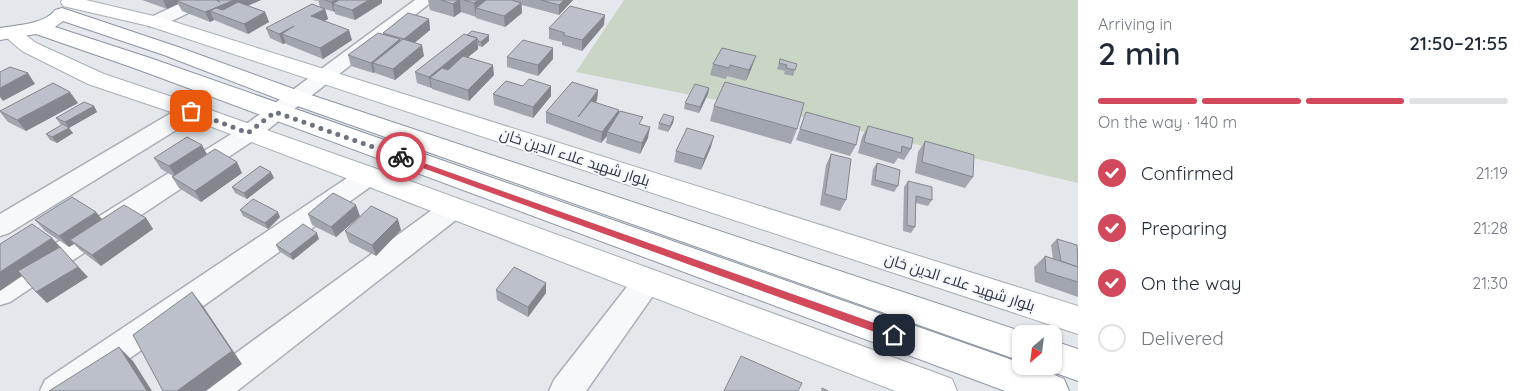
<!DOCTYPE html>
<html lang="en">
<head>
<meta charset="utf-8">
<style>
  :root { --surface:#fff; --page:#f2f2f3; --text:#1f2937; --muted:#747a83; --line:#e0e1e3; --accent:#d1495b }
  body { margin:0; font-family:Quicksand,Cairo,sans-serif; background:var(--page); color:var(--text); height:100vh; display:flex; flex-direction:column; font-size:19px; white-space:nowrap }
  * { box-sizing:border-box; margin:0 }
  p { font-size:16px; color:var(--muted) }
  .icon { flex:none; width:28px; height:28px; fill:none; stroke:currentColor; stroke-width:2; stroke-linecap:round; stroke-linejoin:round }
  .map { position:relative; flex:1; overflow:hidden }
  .sheet { display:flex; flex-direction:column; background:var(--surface); width:450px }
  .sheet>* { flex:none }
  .needle { width:32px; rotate:208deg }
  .buttons { position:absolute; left:1012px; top:325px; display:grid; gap:10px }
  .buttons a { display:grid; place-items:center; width:50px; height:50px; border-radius:10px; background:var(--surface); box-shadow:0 1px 4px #0004; font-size:25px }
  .pin { position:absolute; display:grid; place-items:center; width:42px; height:42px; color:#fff; margin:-21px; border-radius:10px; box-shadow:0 2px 8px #0006 }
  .courier { position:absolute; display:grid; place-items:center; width:50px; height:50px; margin:-25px; border:4px solid #d1495b; border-radius:50%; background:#fff; color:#222; box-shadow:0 1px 6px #0007 }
  .summary em { font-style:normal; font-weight:600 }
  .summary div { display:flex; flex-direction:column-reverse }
  .summary { display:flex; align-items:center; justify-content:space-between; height:85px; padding:0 20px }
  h1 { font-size:32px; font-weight:600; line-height:38px }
  .bar { display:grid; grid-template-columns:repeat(4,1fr); gap:8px 5px; align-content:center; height:60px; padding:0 20px }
  .bar i { height:6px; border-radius:4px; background:var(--line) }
  .bar .active { background:var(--accent) }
  .bar p { grid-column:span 4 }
  ol { padding:0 20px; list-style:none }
  li { display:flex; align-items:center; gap:15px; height:55px }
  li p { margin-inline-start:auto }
  li .icon { padding:5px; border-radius:50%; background:var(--accent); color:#fff; stroke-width:4 }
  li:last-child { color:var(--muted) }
  li i { width:28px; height:28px; border:2px solid var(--line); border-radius:50% }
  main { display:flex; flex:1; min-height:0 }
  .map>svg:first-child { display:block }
</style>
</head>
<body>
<main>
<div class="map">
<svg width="1078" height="391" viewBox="0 0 1078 391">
  <rect width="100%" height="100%" fill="#e4e7ec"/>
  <path fill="#c9d6c5" d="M624 0H1078V183L802 117 576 72Z"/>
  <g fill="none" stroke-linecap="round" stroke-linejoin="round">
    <defs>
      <path id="street" d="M187 0H209L207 4 161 26 155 27 149 26 146 22 149 18Z
        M415 0H434L257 138 10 302 0 305V278L241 128Z
        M191 104 199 106 202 111 199 116 9 233 0 236V214L183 106Z
        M368 168 377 170 380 176 377 182 84 391H40L45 380 359 170Z
        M452 200 461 202 465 209 461 216 237 391H194L199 380 443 202Z
        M647 270 657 274 661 282 657 290 586 391H549L554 380 637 274Z"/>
      <path id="secondary" d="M62 0H86L162 18 1078 306V334L149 26 63 6 61 2Z
        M11 27 18 29 36 43 104 74 199 106 377 169 939 374 952 379 957 391H895L359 183 183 116 88 84 22 51 1 33 4 29Z"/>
      <path id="highway" d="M62 8 178 47 302 92 1029 334H1021V361L286 102 164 55 63 21 55 27 150 58 1021 363V366C1036 366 1050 373 1064 379L1069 391H1005L134 68 36 34 0 40V28C17 25 45 24 55 10Z
        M1054 341 1078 349V381L1042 368 1041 366H1054Z"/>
    </defs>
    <use href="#street" stroke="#a9aeb7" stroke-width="3"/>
    <use href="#secondary" stroke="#a9aeb7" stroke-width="2"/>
    <use href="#highway" stroke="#8b94a3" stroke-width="2"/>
    <use href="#street" fill="#f7f8fa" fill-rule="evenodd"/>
    <use href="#secondary" fill="#fff" fill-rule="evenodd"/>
    <use href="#highway" fill="#fff" fill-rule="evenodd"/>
  </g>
  <path fill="#a1a5ae" d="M142 0H261L248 6 265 12 269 22 248 34 214 20 210 22 182 11 178 4 167 9Z
    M313 0H382V3L355 20 335 14V12L325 9 328 19 324 21 352 40 323 59 286 44V43L283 44 270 38 266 28 320 7 318 0 317 1Z
    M428 0H573L559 15 522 5V13L505 27 476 18V16V17L461 12 454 17 430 10Z
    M429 19 430 30 414 43 424 56 395 80 375 73V72L373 73 351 66 348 55 383 34V33Z
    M604 25 582 51 562 45V42L549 39V28Z
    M489 35V41L482 47 478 46V49L468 57 494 75 469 101 432 89V87L431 88 417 83 415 72Z
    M553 48V59L538 76 507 67V57Z
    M780 59 797 64 793 76 784 74 785 71 777 69Z
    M713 64 752 67 746 81 727 76 726 79 710 75Z
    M709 88 708 94 699 113 684 109 685 103Z
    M598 90 597 100 596 102 642 125 648 138 640 154 606 143 607 136 601 143 546 123V112Z
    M493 94 551 96 533 118 494 105Z
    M78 103 26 131 8 122 0 112Z
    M94 106 97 112 69 128 73 133 57 143 50 140 46 134 62 125 60 124 56 118Z
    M714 106 797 129 791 144 710 121Z
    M806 112 856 145 850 156 796 140Z
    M674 117 673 123 668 132 658 129 659 123Z
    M868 126 911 149 904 160 898 158 894 164 858 153 862 137Z
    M925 141 973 177 965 188 915 173 918 152Z
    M711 147 701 170 674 162 676 151Z
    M208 154 242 173 201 202 179 188 172 177 173 176 161 169 154 158Z
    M831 154 846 200 840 211 820 205 826 165Z
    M877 163 898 186 894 192 871 185 873 169Z
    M274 178 247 199 235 193 232 187Z
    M908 181 932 200 928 206 916 203 915 227 911 233 903 231 904 187Z
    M240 210 280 217 268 229 243 216Z
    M308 214 360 216 336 237 312 225Z
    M146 218 153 229 101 266 80 250 74 244 69 247 45 231 35 220Z
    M401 230 376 256 349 242 345 231Z
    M319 239 293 260 279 251 276 245Z
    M1057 239 1078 248V297L1035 282 1034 267 1045 256 1053 259 1051 245Z
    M546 283V293L528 317 497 300 496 290Z"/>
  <path fill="#83868d" d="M163 0H189L177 1 178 4 167 9Z
    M234 0H261L223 16 210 11 214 20 210 22 205 12Z
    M335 0H353L333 4 335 12H334L331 2Z
    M369 0H382V3L355 20 352 10Z
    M458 0H460L461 12 454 17 453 4Z
    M478 0H496L476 8V17L474 3Z
    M564 0H573L559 15V5Z
    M521 3 522 13 505 27 504 16Z
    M325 9 328 19 314 27 311 16Z
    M265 12 269 22 248 34 244 24Z
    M605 15 604 25 582 51V40Z
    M429 19 430 30 406 50 404 39Z
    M294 26 282 34 286 43 283 44 279 34Z
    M349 30 352 40 323 59 320 48Z
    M489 35V41L482 47 481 42Z
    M477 38 478 49 439 81 430 78 432 87 431 88 429 77Z
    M400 39 402 50 373 63 375 72 373 73 371 63Z
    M422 45 424 56 395 80 393 69Z
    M553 48V59L538 76V65Z
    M756 56 752 67 746 81 749 70Z
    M493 65 494 75 469 101 468 90Z
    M28 73 35 84 3 101 0 97V88Z
    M551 86V96L533 118V107Z
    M709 88 708 94 699 113 700 107Z
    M598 90 597 100 580 124 578 117Z
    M70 92 78 103 26 131 17 120Z
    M94 106 97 112 69 128 73 133 57 143 52 137 69 128 65 122Z
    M619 110 618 121 607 132V136L601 143 602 132Z
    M674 117 673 123 668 132 670 126Z
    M650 127 648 138 640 154 642 143Z
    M714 136 711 147 701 170 704 159Z
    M202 145 208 156 176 177 169 166Z
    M237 162 242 173 201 202 195 191Z
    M271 172 274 178 247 199 244 193Z
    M356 205 360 216 336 237 331 227Z
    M96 212 105 223 70 240 74 244 69 247 59 236Z
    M278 212 280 217 268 229 265 223Z
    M146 218 153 229 101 266 92 255Z
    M398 219 401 230 376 256 372 245Z
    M317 233 319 239 293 260 290 254Z
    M52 238 62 249 0 291V272Z
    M60 247 88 277 47 303 36 292Z
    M546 283V293L528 317V307Z
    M192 292 203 306 242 364 206 391H177Z
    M119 347 133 361 152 391H147Z"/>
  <path fill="#bbc0ca" stroke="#83868d" d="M180 0H216L220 2 217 0H234L205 12 177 1Z
    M325 0H335L331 2Z
    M339 0H369L352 10 333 4Z
    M441 0H458L453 4Z
    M464 0H478L474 3Z
    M486 0H512L521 3 504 16 476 8Z
    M541 0H564L559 5Z
    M238 2 265 12 244 24 210 11 216 8 223 10Z
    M312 4 325 9 311 16 349 30 320 48 282 34 294 26 279 34 266 28Z
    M570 6 605 15 582 40 563 35 565 33 549 28Z
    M408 13 429 19 404 39 383 33Z
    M472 31 489 35 481 42 478 41 477 38 467 35Z
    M378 33 400 39 371 63 348 55Z
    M464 34 477 38 429 77 415 72Z
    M403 39 422 45 393 69 373 63Z
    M523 40 553 48 538 65 507 57Z
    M722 48 756 56 749 70 730 65 729 68 713 64Z
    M463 56 493 65 468 90 430 78 442 68 448 70Z
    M780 59 797 64 795 70 786 68 787 65 779 63Z
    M10 67 28 73 0 88V72Z
    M529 79 551 86 533 107 493 94 506 81 523 86Z
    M572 82 598 90 578 117 591 101 619 110 602 132 546 112Z
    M725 82 804 103 797 129 714 106Z
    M53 83 70 92 17 120 0 111Z
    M695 84 709 88 700 107 685 103Z
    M84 102 94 106 65 122 56 118Z
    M620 111 643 117 639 124 650 127 642 143 607 132Z
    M806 112 860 127 856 145 800 129Z
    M664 114 674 117 670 126 659 123Z
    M63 124 69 128 52 137 46 134Z
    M868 126 913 138 911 149 902 146 901 153 864 142Z
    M687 128 714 136 704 159 676 151Z
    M187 137 202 145 169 166 154 158Z
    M925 141 974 155 973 177 922 162Z
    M215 149 237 162 195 191 172 177Z
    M831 154 851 159 846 200 825 194Z
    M877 163 900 170 898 186 875 180Z
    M260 166 271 172 244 193 232 187Z
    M908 181 932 187V200L916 196 915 227 907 225Z
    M333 193 356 205 331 227 308 214Z
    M72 197 96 212 59 236 35 220Z
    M253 199 278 212 265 223 240 210Z
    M124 205 146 218 92 255 70 240Z
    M371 206 398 219 372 245 345 231Z
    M32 224 52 238 0 272V244Z
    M303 224 317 233 290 254 276 245Z
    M1057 239 1077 245 1078 267 1061 261Z
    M60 247 78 267 36 292 18 271Z
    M1045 256 1078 267V282L1046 272Z
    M514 267 546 283 528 307 496 290Z
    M192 292 232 351 177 391H163L133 335Z
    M119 347 147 391H49Z
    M741 356 802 383 798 391H724Z
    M822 388 828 391H822Z"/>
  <path fill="#d1495b" d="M401 155 894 330 899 335 894 339 398 159 397 157Z"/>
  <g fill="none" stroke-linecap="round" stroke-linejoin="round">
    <path stroke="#6c737f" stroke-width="5" stroke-dasharray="0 9" d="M191 111 248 133 275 112 401 157"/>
  </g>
  <g text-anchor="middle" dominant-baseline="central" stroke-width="4" stroke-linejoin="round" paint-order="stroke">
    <g font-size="15" fill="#2b3445" stroke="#f4f6f9">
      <text transform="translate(575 157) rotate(18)">بلوار شهید علاء الدین خان</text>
      <text transform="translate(960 282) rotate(18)">بلوار شهید علاء الدین خان</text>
    </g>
  </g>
</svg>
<div class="buttons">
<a><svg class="needle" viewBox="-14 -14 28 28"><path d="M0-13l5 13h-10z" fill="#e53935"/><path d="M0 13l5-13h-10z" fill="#747a83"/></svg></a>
</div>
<div class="pin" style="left:191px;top:111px;background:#ea580c"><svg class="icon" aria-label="bag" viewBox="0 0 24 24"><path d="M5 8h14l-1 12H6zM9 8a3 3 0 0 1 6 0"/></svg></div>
<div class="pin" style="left:894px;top:335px;background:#1f2937"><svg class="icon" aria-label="home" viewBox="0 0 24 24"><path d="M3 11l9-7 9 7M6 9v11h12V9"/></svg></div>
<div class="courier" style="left:401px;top:157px"><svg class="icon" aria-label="bike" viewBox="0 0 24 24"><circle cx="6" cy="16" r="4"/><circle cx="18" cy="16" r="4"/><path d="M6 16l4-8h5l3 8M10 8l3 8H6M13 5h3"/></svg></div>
</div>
<section class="sheet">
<div class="summary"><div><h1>2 min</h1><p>Arriving in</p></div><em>21:50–21:55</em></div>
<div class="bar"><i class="active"></i><i class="active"></i><i class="active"></i><i></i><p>On the way · 140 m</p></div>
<ol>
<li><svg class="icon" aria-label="check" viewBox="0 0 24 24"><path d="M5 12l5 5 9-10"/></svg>Confirmed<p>21:19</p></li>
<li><svg class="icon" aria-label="check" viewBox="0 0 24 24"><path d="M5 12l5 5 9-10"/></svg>Preparing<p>21:28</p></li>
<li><svg class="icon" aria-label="check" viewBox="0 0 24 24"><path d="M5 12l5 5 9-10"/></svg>On the way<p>21:30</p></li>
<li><i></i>Delivered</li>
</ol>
</section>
</main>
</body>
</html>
